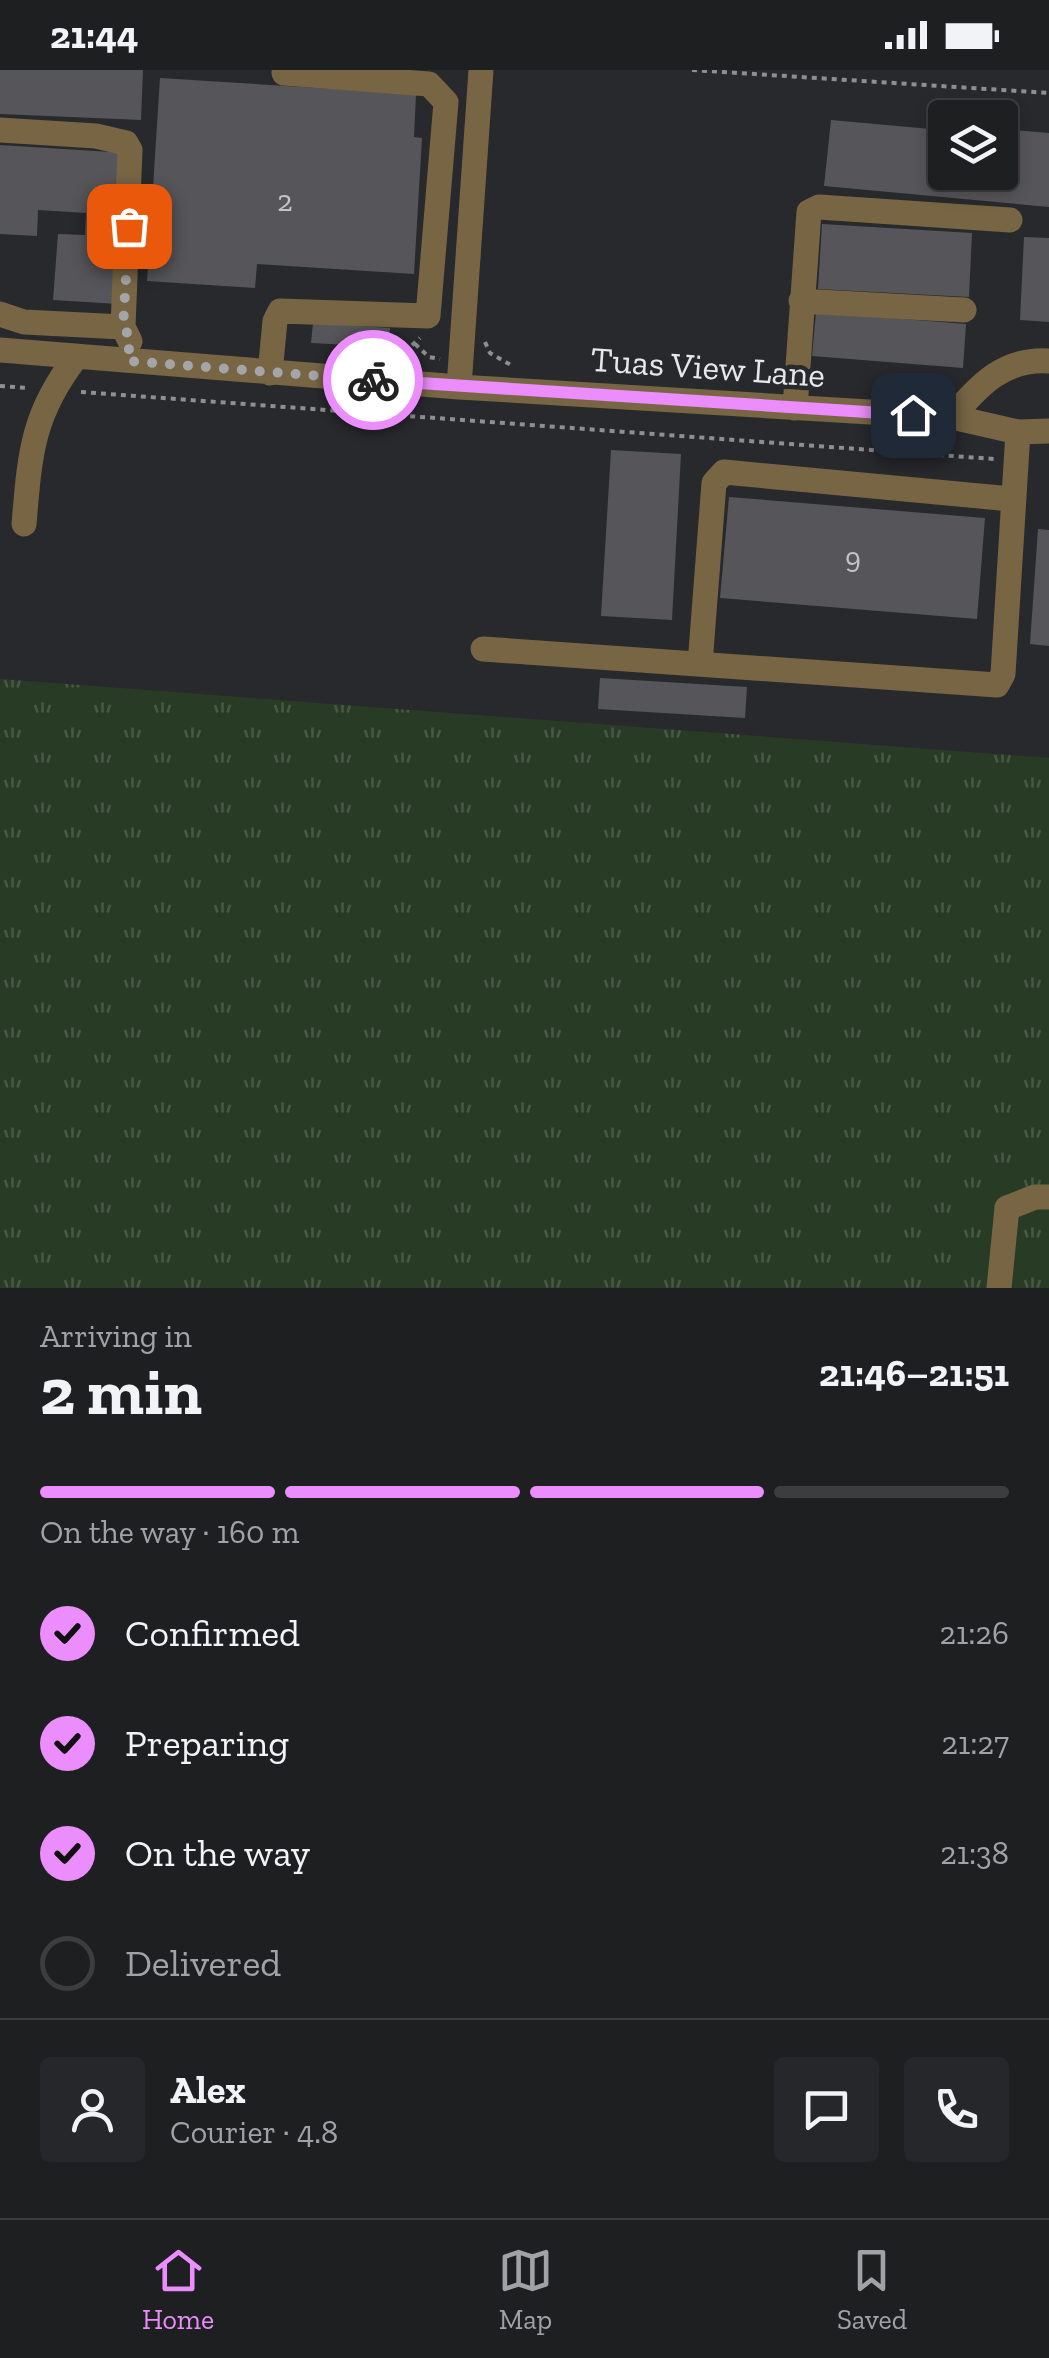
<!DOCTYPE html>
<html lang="en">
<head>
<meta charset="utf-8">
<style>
  :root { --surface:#1e1f21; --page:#26272a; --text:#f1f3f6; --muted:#a1a2a5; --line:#3c3d3f; --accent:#eb8dfc }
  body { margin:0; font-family:"Zilla Slab",serif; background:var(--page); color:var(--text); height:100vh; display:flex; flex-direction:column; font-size:38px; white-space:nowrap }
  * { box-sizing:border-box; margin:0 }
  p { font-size:32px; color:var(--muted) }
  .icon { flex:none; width:55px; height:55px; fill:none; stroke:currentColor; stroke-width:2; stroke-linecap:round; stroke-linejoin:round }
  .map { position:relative; height:1218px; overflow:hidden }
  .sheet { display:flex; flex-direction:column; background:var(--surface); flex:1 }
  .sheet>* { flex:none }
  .tools { position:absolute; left:928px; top:30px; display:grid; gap:20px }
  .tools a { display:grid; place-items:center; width:90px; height:90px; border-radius:10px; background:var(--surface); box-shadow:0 5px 15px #0003,0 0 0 2px var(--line); font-size:50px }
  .pin { position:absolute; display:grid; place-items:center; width:85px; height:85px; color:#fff; margin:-42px; border-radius:20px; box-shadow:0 5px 15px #0006 }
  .courier { position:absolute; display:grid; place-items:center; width:100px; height:100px; margin:-50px; border:8px solid #eb8dfc; border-radius:50%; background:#fff; color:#222; box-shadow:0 2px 12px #0007 }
  .overview em { font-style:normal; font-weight:700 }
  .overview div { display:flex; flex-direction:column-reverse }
  .overview { display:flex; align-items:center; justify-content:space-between; height:170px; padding:0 40px }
  h1 { font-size:65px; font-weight:700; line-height:75px }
  .bar { display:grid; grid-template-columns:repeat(4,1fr); gap:15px 10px; align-content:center; height:120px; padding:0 40px }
  .bar i { height:12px; border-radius:8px; background:var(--line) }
  .bar .on { background:var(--accent) }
  .bar p { grid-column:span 4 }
  .line { display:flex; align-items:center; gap:25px; padding:0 40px; border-top:2px solid var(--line) }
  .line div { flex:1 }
  .round { display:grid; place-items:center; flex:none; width:105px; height:105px; border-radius:10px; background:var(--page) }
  ol { padding:0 40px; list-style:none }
  li { display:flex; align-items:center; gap:30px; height:110px }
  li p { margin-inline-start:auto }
  li .icon { padding:10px; border-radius:50%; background:var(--accent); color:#111; stroke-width:4 }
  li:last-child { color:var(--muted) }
  li i { width:55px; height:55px; border:5px solid var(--line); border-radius:50% }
  .status { display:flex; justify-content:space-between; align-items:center; height:70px; padding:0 50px; background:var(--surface); direction:ltr }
  .status svg { height:28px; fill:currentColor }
  .menu { display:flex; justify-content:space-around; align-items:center; height:140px; border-top:2px solid var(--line); background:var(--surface); font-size:28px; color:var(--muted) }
  .menu a { display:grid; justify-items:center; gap:5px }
  .menu .on { color:var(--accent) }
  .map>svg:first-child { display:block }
</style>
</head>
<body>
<div class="status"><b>21:44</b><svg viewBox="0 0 49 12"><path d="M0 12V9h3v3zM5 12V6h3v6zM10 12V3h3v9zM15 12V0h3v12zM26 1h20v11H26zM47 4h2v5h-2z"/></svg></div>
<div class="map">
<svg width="1049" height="1218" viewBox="0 0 1049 1218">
  <defs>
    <pattern id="grass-tufts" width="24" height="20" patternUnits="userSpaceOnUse" patternTransform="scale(2.5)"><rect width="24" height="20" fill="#283c25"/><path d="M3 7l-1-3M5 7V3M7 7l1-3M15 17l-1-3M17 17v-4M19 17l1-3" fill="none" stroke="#475845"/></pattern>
  </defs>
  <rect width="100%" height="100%" fill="#28292c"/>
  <path fill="url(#grass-tufts)" d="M0 609 1049 688V1218H0Z"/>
  <path fill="#56565a" d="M0 0H143L141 50 0 44Z
    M160 8 416 24 414 67 422 68 414 204 257 194 255 218 147 211Z
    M831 50 942 60 945 53V102H1000V59L1049 63V137L824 116Z
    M0 75 127 83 118 234 53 230 58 164 85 165 86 143 38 140 37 166 0 164Z
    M822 154 972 163 969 227 818 219Z
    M1024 167 1049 168V252L1020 250Z
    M816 242 966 254 963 298 812 286Z
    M313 253 390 258 388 277 311 273Z
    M611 380 681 384 672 550 601 546Z
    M729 427 985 448 977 549 720 528Z
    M1038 459 1049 460V576L1030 574Z
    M600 608 747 617 745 648 598 639Z"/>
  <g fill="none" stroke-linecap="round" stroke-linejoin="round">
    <path stroke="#8e8f92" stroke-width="4" stroke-dasharray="5 5" stroke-linecap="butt" d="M692 0 1049 23
      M485 272 490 283 511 295
      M415 274 429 287 440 289
      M386 286H400L420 268
      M0 316 27 318
      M81 322 994 389"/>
    <path stroke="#776544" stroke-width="25" d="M0 60 96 66 126 73 130 80 123 257
      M801 231 964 240
      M0 244 24 252 123 257 130 271
      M0 280 459 317 952 347 1018 362 1049 361
      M270 303 275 251 280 241 428 246 446 32 429 14 284 3
      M459 317 481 0
      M795 338 809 142 819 137 1010 150
      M952 347C979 315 1004 288 1049 291
      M24 454C30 383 32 344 77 286
      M483 579 997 615 1003 604 1018 362
      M700 594 714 413 724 402 1011 429
      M999 1218 1007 1138 1035 1127H1049"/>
  </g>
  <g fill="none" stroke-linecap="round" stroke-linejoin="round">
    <path stroke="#a4a5a8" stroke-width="10" stroke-dasharray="0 18" d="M129 156 123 258 130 266 128 291 373 310"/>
    <path stroke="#eb8dfc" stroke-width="12" d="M373 310 913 345"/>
  </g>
  <g text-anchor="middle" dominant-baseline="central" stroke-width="9" stroke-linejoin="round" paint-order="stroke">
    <g font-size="30" fill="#c3c4c7">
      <text x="285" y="131">2</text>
      <text x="853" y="488">9</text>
    </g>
    <g font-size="35" fill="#e7e8eb" stroke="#28292c">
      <text transform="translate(708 297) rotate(4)">Tuas View Lane</text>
    </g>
  </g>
</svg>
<div class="tools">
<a><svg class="icon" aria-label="layers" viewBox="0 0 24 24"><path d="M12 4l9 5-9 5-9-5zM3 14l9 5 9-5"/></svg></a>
</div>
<div class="pin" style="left:129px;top:156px;background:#ea580c"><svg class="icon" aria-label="bag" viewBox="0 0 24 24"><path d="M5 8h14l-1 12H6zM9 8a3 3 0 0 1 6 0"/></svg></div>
<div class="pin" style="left:913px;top:345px;background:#1f2937"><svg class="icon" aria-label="home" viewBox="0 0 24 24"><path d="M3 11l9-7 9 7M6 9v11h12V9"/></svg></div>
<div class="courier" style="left:373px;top:310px"><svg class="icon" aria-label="bike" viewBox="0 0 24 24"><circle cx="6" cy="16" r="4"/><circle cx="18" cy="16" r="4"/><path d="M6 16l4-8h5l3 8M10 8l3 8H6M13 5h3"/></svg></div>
</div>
<section class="sheet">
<div class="overview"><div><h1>2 min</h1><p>Arriving in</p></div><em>21:46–21:51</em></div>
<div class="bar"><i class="on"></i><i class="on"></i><i class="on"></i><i></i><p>On the way · 160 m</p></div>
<ol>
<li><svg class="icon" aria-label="check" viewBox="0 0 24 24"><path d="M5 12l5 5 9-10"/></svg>Confirmed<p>21:26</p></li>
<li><svg class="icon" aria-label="check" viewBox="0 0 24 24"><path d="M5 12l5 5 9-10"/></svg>Preparing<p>21:27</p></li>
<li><svg class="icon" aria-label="check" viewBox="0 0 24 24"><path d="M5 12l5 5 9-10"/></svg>On the way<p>21:38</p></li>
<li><i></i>Delivered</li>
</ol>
<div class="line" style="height:180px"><a class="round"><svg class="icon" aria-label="person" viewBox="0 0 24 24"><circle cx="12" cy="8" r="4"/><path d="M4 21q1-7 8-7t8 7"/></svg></a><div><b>Alex</b><p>Courier · 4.8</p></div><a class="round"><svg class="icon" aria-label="chat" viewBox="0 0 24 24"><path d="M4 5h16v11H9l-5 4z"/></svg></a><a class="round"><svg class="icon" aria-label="phone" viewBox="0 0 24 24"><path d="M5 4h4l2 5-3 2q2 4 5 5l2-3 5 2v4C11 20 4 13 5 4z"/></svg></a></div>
</section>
<nav class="menu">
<a class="on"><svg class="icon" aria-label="home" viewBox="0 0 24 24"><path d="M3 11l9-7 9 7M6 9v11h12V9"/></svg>Home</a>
<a><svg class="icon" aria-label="map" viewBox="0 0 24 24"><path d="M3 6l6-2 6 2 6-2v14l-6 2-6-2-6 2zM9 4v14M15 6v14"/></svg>Map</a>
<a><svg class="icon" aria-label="saved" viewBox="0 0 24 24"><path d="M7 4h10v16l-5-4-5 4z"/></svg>Saved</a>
</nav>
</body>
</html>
